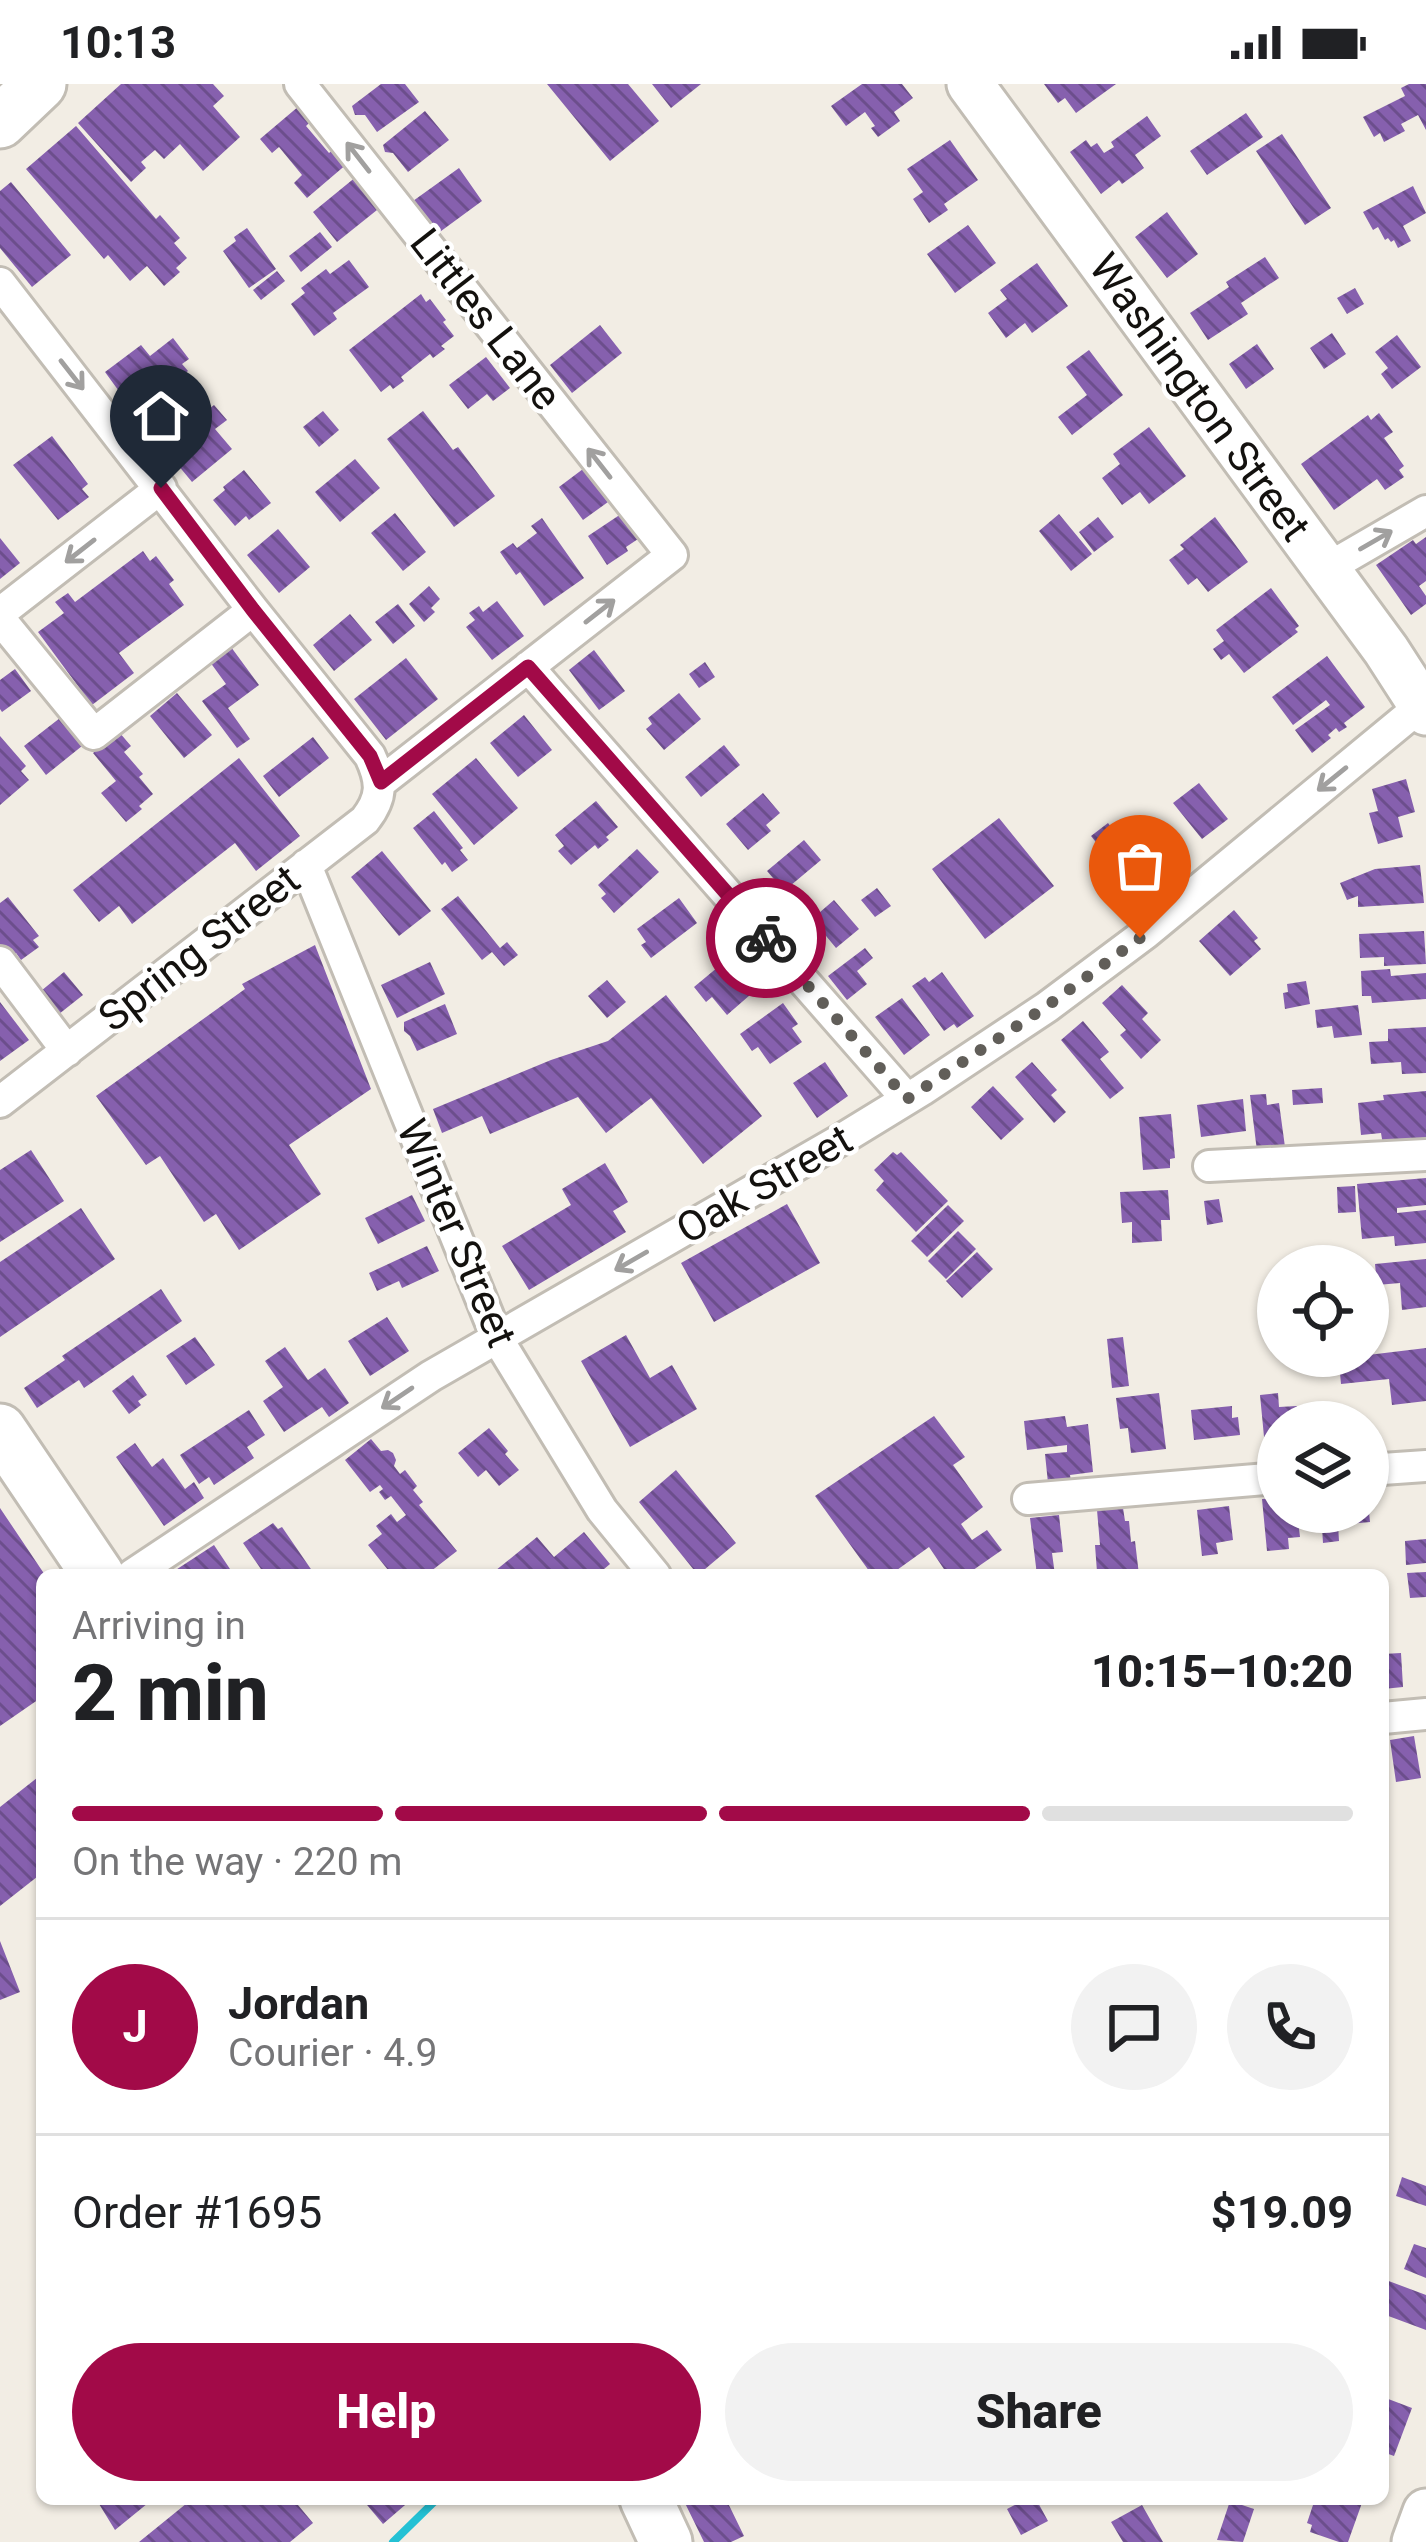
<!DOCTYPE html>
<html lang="en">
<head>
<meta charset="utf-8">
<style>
  :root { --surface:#fff; --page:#f2f2f2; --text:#202124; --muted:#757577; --line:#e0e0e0; --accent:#a20a48 }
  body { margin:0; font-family:Roboto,sans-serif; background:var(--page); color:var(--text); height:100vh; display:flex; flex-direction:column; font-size:45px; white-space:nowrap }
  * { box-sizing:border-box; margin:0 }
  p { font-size:39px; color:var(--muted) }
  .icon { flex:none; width:66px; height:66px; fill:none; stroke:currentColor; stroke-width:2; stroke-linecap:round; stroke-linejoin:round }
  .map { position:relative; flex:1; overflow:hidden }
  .drawer { position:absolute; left:36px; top:1485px; width:1353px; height:936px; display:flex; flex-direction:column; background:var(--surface); border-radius:18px; box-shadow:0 3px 9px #0004 }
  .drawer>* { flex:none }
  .buttons { position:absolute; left:1257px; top:1161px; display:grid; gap:24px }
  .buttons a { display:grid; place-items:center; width:132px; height:132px; border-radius:50%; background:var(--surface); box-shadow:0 3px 9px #0004; font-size:60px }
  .pin { position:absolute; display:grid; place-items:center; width:102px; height:102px; color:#fff; margin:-123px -51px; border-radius:50% 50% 50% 0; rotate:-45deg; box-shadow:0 0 12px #0007 }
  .pin .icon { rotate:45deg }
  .courier { position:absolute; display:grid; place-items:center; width:120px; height:120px; margin:-60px; border:9px solid #a20a48; border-radius:50%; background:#fff; color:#222; box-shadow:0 3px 15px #0007 }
  .summary em { font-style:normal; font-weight:800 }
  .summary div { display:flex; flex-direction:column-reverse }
  .summary { display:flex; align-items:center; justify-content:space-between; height:204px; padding:0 36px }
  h1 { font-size:78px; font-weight:800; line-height:90px }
  .bar { display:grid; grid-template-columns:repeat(4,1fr); gap:18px 12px; align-content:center; height:144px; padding:0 36px }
  .bar i { height:15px; border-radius:9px; background:var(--line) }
  .bar .selected { background:var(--accent) }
  .bar p { grid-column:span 4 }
  .line { display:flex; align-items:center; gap:30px; padding:0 36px; border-top:3px solid var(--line) }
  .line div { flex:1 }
  .round { display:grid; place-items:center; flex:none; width:126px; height:126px; border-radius:63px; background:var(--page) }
  .button { display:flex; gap:24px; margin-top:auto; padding:24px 36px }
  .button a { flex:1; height:138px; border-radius:72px; background:var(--accent); color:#fff; font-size:48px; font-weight:800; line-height:138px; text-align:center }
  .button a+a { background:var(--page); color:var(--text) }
  .status { display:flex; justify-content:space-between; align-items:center; height:84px; padding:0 60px; background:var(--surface); direction:ltr }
  .status svg { height:33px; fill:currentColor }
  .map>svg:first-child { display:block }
</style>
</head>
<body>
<div class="status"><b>10:13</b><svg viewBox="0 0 49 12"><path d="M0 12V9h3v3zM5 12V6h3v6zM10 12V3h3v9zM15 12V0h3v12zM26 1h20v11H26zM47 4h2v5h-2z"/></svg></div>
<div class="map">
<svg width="1426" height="2458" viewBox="0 0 1426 2458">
  <defs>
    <pattern id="building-back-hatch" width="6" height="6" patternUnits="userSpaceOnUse" patternTransform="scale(3)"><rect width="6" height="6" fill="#8660ae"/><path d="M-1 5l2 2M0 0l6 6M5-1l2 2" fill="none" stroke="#6c4e8c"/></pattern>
  </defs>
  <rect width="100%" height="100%" fill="#f2ede4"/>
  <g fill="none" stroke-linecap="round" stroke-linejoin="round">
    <path stroke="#24c1d4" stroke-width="8" d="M393 2458 437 2415"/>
  </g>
  <path fill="url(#building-back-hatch)" d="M121 0H213L224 12 213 22 240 53 203 87 180 60 164 75 155 66 141 78 146 84 131 98 78 39Z
    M381 0H405L419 18 377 48 365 31H355L352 22Z
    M547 0H628L659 37 610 77Z
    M652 0H701L671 24Z
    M862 0H902L913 14 894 28 900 37 878 53 871 44 875 42 865 28 846 42 831 22Z
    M1044 0H1116L1076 29 1065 14 1058 19Z
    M1409 0H1426V46L1418 31 1401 40 1405 47 1384 58 1380 49 1374 53 1363 33 1405 12 1401 4Z
    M299 22 311 37 306 42 329 69 335 64 348 79 307 114 294 99 302 91 279 63 272 69 260 55Z
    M425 27 449 56 408 88 393 69 385 68 383 61Z
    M1246 29 1263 53 1207 91 1190 67Z
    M1147 32 1161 52 1135 71 1144 84 1122 100 1119 96 1101 110 1070 68 1086 56 1091 63 1097 59 1104 69 1114 63 1111 58Z
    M76 42 156 135 160 131 180 154 174 159 187 174 176 184 180 188 164 202 147 182 130 197 108 171 104 175 26 85Z
    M1282 50 1331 124 1305 141 1256 67Z
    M950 56 978 96 944 120 948 126 929 139 913 115 923 108 907 85Z
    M459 84 482 117 437 150 413 117Z
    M357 92 382 122 337 158 313 128Z
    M11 98 71 171 32 203 0 164V107Z
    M1413 102 1426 129 1403 142 1411 157 1398 164 1394 156 1391 158 1388 154 1385 156 1378 143 1373 146 1363 128Z
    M1167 128 1198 170 1167 194 1135 153Z
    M968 141 996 179 955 209 927 170Z
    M247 144 276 185 249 204 223 167 236 157 234 153Z
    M320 148 332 163 301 188 289 172Z
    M1265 173 1279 194 1241 219 1248 230 1208 256 1190 229 1229 203 1226 198Z
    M349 176 369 203 333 229 337 235 314 252 291 220 305 209 301 204 326 185 330 190Z
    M1037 179 1068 222 1032 249 1025 239 1006 254 988 229 1007 215 1000 206Z
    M277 187 285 197 261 216 253 206Z
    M1355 204 1364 220 1347 230 1337 214Z
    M421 210 426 218 430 215 446 236 443 238 454 252 441 262 445 265 433 274 430 270 401 293 404 297 393 305 390 301 381 308 349 266Z
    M600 241 622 269 572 309 550 281Z
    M1332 249 1346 270 1324 285 1310 264Z
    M1397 251 1421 283 1392 305 1381 290 1388 284 1375 268Z
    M173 254 189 275 182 280 188 287 171 300 174 304 137 332 105 288 141 261 150 272Z
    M1257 260 1274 285 1246 305 1229 280Z
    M1089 266 1123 311 1072 351 1058 333 1087 311 1066 283Z
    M486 273 510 304 493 317 487 310 468 325 449 301Z
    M214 321 227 336 215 345 232 365 192 398 159 358 200 325 204 329Z
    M323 327 339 346 319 363 303 343Z
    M423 327 453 366 458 363 495 412 454 443 387 355Z
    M1379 329 1393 348 1384 354 1404 382 1399 386 1404 393 1385 406 1377 395 1334 426 1301 380 1368 331 1371 336Z
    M1149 343 1186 392 1149 420 1140 408 1122 421 1102 394 1120 380 1113 370Z
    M52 352 88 400 82 405 89 413 58 436 13 381Z
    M355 375 380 404 340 438 315 408Z
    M583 385 594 400 597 397 604 406 601 409 608 418 583 436 559 403Z
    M244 386 271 419 249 436 246 432 235 442 213 416 225 406 223 403Z
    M624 428 641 453 626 463 628 467 607 481 588 452Z
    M395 429 426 468 403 487 371 449Z
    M1059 430 1092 470 1071 487 1039 447Z
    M1098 433 1114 453 1094 468 1079 448Z
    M1215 433 1248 478 1208 508 1197 494 1188 501 1169 476 1184 465 1180 461Z
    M542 434 584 494 544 522 520 488 516 491 500 468 513 459 517 464 537 449 531 442Z
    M278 445 310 483 279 509 247 471Z
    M1426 453V497L1419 502 1426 512V520L1411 531 1376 481 1413 456 1416 460Z
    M0 454 20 479 0 495Z
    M143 467 150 477 156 472 174 496 169 500 184 521 119 569 134 589 92 621 38 548 64 529 55 518 68 509 75 518Z
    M429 502 440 515 431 524 435 528 424 538 409 520Z
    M1271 504 1299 542 1295 545 1298 548 1244 589 1229 570 1221 576 1213 565 1224 557 1216 546Z
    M497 517 524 552 492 576 466 543 475 536 469 529 479 522 483 528Z
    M398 520 415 542 393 560 375 538Z
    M350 530 372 556 334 587 313 561Z
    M231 563 259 601 228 624 250 655 237 664 202 617 226 600 210 578Z
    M594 566 625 607 599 626 569 586Z
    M1327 572 1365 623 1344 639 1347 643 1339 648 1336 644 1328 651 1331 654 1312 669 1295 646 1330 621 1326 616 1293 641 1272 613Z
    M406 574 438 615 386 656 354 615Z
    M705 578 715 593 699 604 689 590Z
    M15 585 31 607 2 628 0 625V596Z
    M177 609 212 651 184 674 150 632Z
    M679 609 701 635 664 666 646 645 652 640 648 634Z
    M524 631 552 666 518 693 490 659Z
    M60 634 82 662 46 691 24 662Z
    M119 648 131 662 124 668 143 690 139 693 153 710 139 722 142 725 126 738 101 709 116 697 93 669Z
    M0 652 26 682 21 687 29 696 0 721Z
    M313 653 329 674 279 713 263 692Z
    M724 661 740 681 701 713 685 693Z
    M239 674 300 752 256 787 235 759 132 840 119 822 99 838 73 806Z
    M476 674 518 724 474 761 432 710Z
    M1406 695 1415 728 1398 733 1403 753 1378 760 1369 729 1378 727 1372 705Z
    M1199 699 1228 735 1202 755 1173 719Z
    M763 709 780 729 766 741 771 747 748 766 726 740Z
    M596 717 618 743 606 753 609 756 598 765 595 761 571 781 558 767 564 762 555 751Z
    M434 727 463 764 460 766 468 776 452 788 445 778 442 781 413 744Z
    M999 734 1054 802 985 855 932 785Z
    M1108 739 1124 760 1140 747 1169 785 1140 808 1110 770 1107 772 1091 752Z
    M804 756 821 776 784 807 767 787Z
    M637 765 659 788 614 829 601 814 606 810 598 801Z
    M382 767 431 827 399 852 351 793Z
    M1420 781 1424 819 1358 823V812L1347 816 1340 799 1375 785Z
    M877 804 891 822 875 833 861 816Z
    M458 812 500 864 507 858 518 871 504 882 492 868 482 876 441 825Z
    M8 813 39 852 33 856 39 863 21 876 16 869 9 874 0 863V819Z
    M679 814 697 839 651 874 641 861 646 858 637 845Z
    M834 816 859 845 836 864 812 835Z
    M1234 826 1258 854 1254 857 1261 865 1230 892 1199 857Z
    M1424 847 1426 880 1384 882V873L1360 874 1359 850Z
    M315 861 371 1005 289 1061 321 1110 239 1166 216 1130 204 1138 160 1072 146 1081 96 1012 245 905 242 900Z
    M865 864 873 874 857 887 867 900 847 916 828 892Z
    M736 868 753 888 748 893 758 904 727 931 712 913 706 918 694 903Z
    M430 878 445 910 397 934 381 901Z
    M1390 885 1391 892 1426 889V915L1372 919 1371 912H1362L1361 887Z
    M64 888 83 911 59 930 41 907Z
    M942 888 974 932 957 944 954 940 944 947 912 902 925 893 929 898Z
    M607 896 626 918 607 934 588 912Z
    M1306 897 1310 920 1285 925 1283 909 1288 908 1287 900Z
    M1122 901 1148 929 1142 935 1161 956 1141 975 1120 951 1126 946 1102 919Z
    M666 911 762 1032 703 1080 651 1014 606 1049 578 1013 490 1050 482 1032 442 1049 433 1025 551 976 608 957Z
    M902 914 930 951 904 971 875 933Z
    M0 918 29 956 0 977Z
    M783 919 798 940 792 944 802 958 770 980 758 963 752 967 740 950Z
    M445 920 457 950 417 967 410 952 404 947V938Z
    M1358 921 1362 951 1334 954 1332 942 1317 944 1315 926Z
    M1083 937 1109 968 1100 975 1124 1004 1110 1015 1061 956Z
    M1426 943V989L1402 990 1401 978 1371 980 1369 958 1388 957V945Z
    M825 978 848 1012 817 1034 793 999Z
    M1032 978 1057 1006 1051 1011 1066 1028 1054 1039 1015 993Z
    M993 1002 1024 1035 1001 1056 971 1023Z
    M1322 1004 1323 1019 1293 1021 1292 1006Z
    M1426 1007V1056L1383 1061 1381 1049 1361 1051 1358 1019 1384 1016 1383 1011Z
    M1266 1010 1267 1021 1279 1019 1285 1063 1257 1067 1250 1011Z
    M1243 1015 1246 1047 1201 1053 1197 1021Z
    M1171 1030 1175 1074 1170 1075V1084L1143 1086 1139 1033Z
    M31 1066 64 1117 0 1158V1086Z
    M893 1068 897 1071 901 1068 948 1117 916 1148 876 1106 884 1097 874 1086Z
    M605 1079 628 1118 613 1127 626 1148 529 1206 502 1162 571 1121 562 1105Z
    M1426 1094V1121L1397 1124V1129L1426 1126V1159L1395 1162 1394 1152 1362 1155 1357 1100Z
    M1355 1102 1356 1128 1338 1129 1337 1103Z
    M1168 1106 1170 1136H1161L1162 1157 1132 1159V1138L1122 1139 1120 1108Z
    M412 1111 425 1137 378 1160 365 1134Z
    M1219 1115 1223 1138 1207 1141 1204 1117Z
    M787 1120 820 1179 714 1238 681 1179Z
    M948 1121 964 1137 927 1173 911 1157Z
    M81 1124 115 1175 0 1253V1178Z
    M958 1147 976 1165 946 1195 928 1177Z
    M427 1162 439 1187 402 1204 399 1197 377 1207 369 1189Z
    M977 1168 993 1185 962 1214 946 1197Z
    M1426 1175V1223L1402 1226 1400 1199 1377 1201 1375 1180Z
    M161 1205 182 1237 84 1304 79 1296 37 1324 24 1304 65 1276 62 1272Z
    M387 1233 409 1267 370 1292 348 1257Z
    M626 1251 650 1294 672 1281 697 1325 630 1363 581 1277Z
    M195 1253 215 1281 186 1301 166 1272Z
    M1123 1253 1129 1302 1112 1304 1107 1255Z
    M285 1263 308 1296 325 1284 349 1319 329 1333 322 1323 284 1348 263 1317 283 1303 265 1277Z
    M1426 1264V1317L1392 1321 1389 1295 1341 1300 1339 1278 1366 1275 1368 1271Z
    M133 1291 147 1311 138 1317 141 1321 129 1330 112 1307Z
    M1159 1309 1166 1365 1131 1369 1128 1344 1120 1345 1116 1314Z
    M1278 1309 1279 1323 1297 1322 1298 1338H1278V1361L1265 1363 1260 1311Z
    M1232 1322V1334L1238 1333 1240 1351 1194 1356 1191 1326Z
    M249 1326 265 1351 247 1363 254 1374 214 1401 209 1393 199 1400 180 1371Z
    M934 1332 965 1373 953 1381 983 1423 961 1440 972 1456 987 1446 1002 1466 966 1491H948L929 1463 890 1491H872L815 1412Z
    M1065 1332 1067 1343 1088 1340 1093 1388 1070 1391 1071 1397 1048 1399 1045 1370 1067 1368V1361L1027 1366 1024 1337Z
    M489 1344 508 1367 505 1370 519 1386 499 1402 486 1386 478 1393 458 1369Z
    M371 1355 381 1367 388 1366 393 1369 396 1376 394 1382 400 1390 405 1386 417 1402 413 1406 423 1418 419 1421 457 1467 426 1491H392L368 1461 382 1450 376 1442 391 1430 397 1438 406 1431 391 1412 385 1416 379 1408 383 1405 380 1401 370 1408 345 1376Z
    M135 1359 152 1383 163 1374 185 1405 194 1398 204 1414 164 1442 116 1373Z
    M676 1386 736 1459 698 1491 639 1418Z
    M1278 1414V1428H1297L1300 1453 1288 1454 1289 1465 1267 1467 1262 1415Z
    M1229 1422 1233 1456 1216 1459 1218 1470 1202 1472 1197 1426Z
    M0 1424 45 1491H42V1613L0 1642Z
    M1123 1424 1125 1437H1129L1131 1458 1135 1457 1139 1491H1104V1487L1097 1488 1095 1461H1100L1097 1426Z
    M1321 1428H1369L1370 1438 1338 1441 1339 1457 1323 1459Z
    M1059 1431 1063 1468 1052 1469 1055 1491H1037L1030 1434Z
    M273 1439 278 1445 282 1443 315 1491H265L243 1459Z
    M584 1448 610 1480 597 1491H490L537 1453 554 1473Z
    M1426 1455V1479L1406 1481 1405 1457Z
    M214 1461 234 1491H168Z
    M1426 1488V1513L1410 1514 1407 1489Z
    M1401 1569 1403 1603 1383 1605V1570Z
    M1414 1652 1421 1694 1396 1698 1390 1656Z
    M42 1690V1789L0 1822V1723Z
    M0 1857 20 1908 0 1916Z
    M1402 2093 1426 2102V2122L1396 2112Z
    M1414 2160 1426 2164V2194L1404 2185Z
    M1386 2196 1426 2211V2246L1383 2230Z
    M1383 2313 1412 2324 1394 2372 1383 2368Z
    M96 2415H153L115 2446Z
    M192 2415H293L313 2439 290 2458H139Z
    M362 2415H412L383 2440Z
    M683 2415H726L744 2452 731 2458H704Z
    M1026 2415H1036L1048 2437 1021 2451 1007 2425Z
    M1315 2415 1363 2416 1348 2458H1339L1310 2448 1312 2441 1307 2439Z
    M1230 2417 1254 2425 1243 2458 1217 2456Z
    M1142 2421 1163 2458H1123L1111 2438Z"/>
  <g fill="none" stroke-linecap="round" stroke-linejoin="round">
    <defs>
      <path id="street" d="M300 0 672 471 381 698
        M0 199 253 526 370 672C382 698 383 713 365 736L0 1018
        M1326 485 1426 427
        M0 529 161 404
        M0 535 94 650 253 526
        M528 583 907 1015
        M306 781 497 1254 602 1426 655 1491
        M0 878 67 967
        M1209 1082 1426 1071
        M1368 1386 1426 1382
        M1028 1415 1278 1394
        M132 1491 431 1292 842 1055 922 1006 1047 923 1146 849 1422 621
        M1383 1634 1426 1630"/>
      <path id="secondary" d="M970 0 1386 566 1426 628
        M1415 2458 1426 2428"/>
      <path id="primary" d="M0 38 40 0
        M0 1346 98 1491
        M646 2415 666 2458"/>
    </defs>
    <use href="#street" stroke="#c2bdb4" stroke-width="36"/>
    <use href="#secondary" stroke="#c2bdb4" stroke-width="51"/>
    <use href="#primary" stroke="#c2bdb4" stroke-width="57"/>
    <use href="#street" stroke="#fff" stroke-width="30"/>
    <use href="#secondary" stroke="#fff" stroke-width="45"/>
    <use href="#primary" stroke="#fff" stroke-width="51"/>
  </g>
  <defs><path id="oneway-shaft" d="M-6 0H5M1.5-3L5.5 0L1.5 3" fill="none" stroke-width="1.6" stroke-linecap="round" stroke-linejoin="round" transform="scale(3)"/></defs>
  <g stroke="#a1a09f">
    <use href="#oneway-shaft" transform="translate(358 73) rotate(-128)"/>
    <use href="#oneway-shaft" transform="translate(72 291) rotate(52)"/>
    <use href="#oneway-shaft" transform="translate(599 379) rotate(-128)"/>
    <use href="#oneway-shaft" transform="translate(1376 456) rotate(-30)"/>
    <use href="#oneway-shaft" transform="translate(80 467) rotate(142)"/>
    <use href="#oneway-shaft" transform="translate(600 527) rotate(-38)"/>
    <use href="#oneway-shaft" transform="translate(1332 695) rotate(141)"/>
    <use href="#oneway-shaft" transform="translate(631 1177) rotate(150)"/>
    <use href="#oneway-shaft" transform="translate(397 1314) rotate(146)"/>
  </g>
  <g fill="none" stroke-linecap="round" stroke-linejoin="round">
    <path stroke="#615e59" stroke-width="12" stroke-dasharray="0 21.6" d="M766 854 907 1015 1047 922 1140 854"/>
    <path stroke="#a20a48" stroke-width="15" d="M161 404 253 526 370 672 381 698 528 583 766 854"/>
  </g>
  <g text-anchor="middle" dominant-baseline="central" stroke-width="9" stroke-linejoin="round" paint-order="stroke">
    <g font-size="42" fill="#13110e" stroke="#fff">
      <text transform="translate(486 235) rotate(52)">Littles Lane</text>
      <text transform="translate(1200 313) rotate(54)">Washington Street</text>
      <text transform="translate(199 864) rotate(-38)">Spring Street</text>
      <text transform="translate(764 1100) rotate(-30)">Oak Street</text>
      <text transform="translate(457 1149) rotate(67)">Winter Street</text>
    </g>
  </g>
</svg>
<div class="buttons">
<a><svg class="icon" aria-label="locate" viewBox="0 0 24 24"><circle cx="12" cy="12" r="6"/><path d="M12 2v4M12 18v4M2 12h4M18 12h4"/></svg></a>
<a><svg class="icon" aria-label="layers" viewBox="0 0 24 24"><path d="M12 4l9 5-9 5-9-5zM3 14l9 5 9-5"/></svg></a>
</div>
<div class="pin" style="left:1140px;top:854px;background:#ea580c"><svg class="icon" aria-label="bag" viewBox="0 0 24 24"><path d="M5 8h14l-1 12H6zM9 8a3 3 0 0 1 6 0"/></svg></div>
<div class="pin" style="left:161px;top:404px;background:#1f2937"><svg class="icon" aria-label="home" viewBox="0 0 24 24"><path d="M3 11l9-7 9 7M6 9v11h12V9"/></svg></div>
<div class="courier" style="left:766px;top:854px"><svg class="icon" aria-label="bike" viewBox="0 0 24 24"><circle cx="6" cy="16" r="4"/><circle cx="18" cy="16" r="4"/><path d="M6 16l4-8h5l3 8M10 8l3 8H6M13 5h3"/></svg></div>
<section class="drawer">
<div class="summary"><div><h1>2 min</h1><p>Arriving in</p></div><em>10:15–10:20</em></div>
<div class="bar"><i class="selected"></i><i class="selected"></i><i class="selected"></i><i></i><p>On the way · 220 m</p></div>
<div class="line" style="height:216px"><b class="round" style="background:var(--accent);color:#fff">J</b><div><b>Jordan</b><p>Courier · 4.9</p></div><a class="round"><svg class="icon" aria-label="chat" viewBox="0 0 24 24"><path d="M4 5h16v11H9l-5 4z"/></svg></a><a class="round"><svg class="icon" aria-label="phone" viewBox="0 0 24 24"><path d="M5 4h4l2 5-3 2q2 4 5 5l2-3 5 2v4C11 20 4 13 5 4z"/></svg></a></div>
<div class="line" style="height:156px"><div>Order #1695</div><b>$19.09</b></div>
<div class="button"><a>Help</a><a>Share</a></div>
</section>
</div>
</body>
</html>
